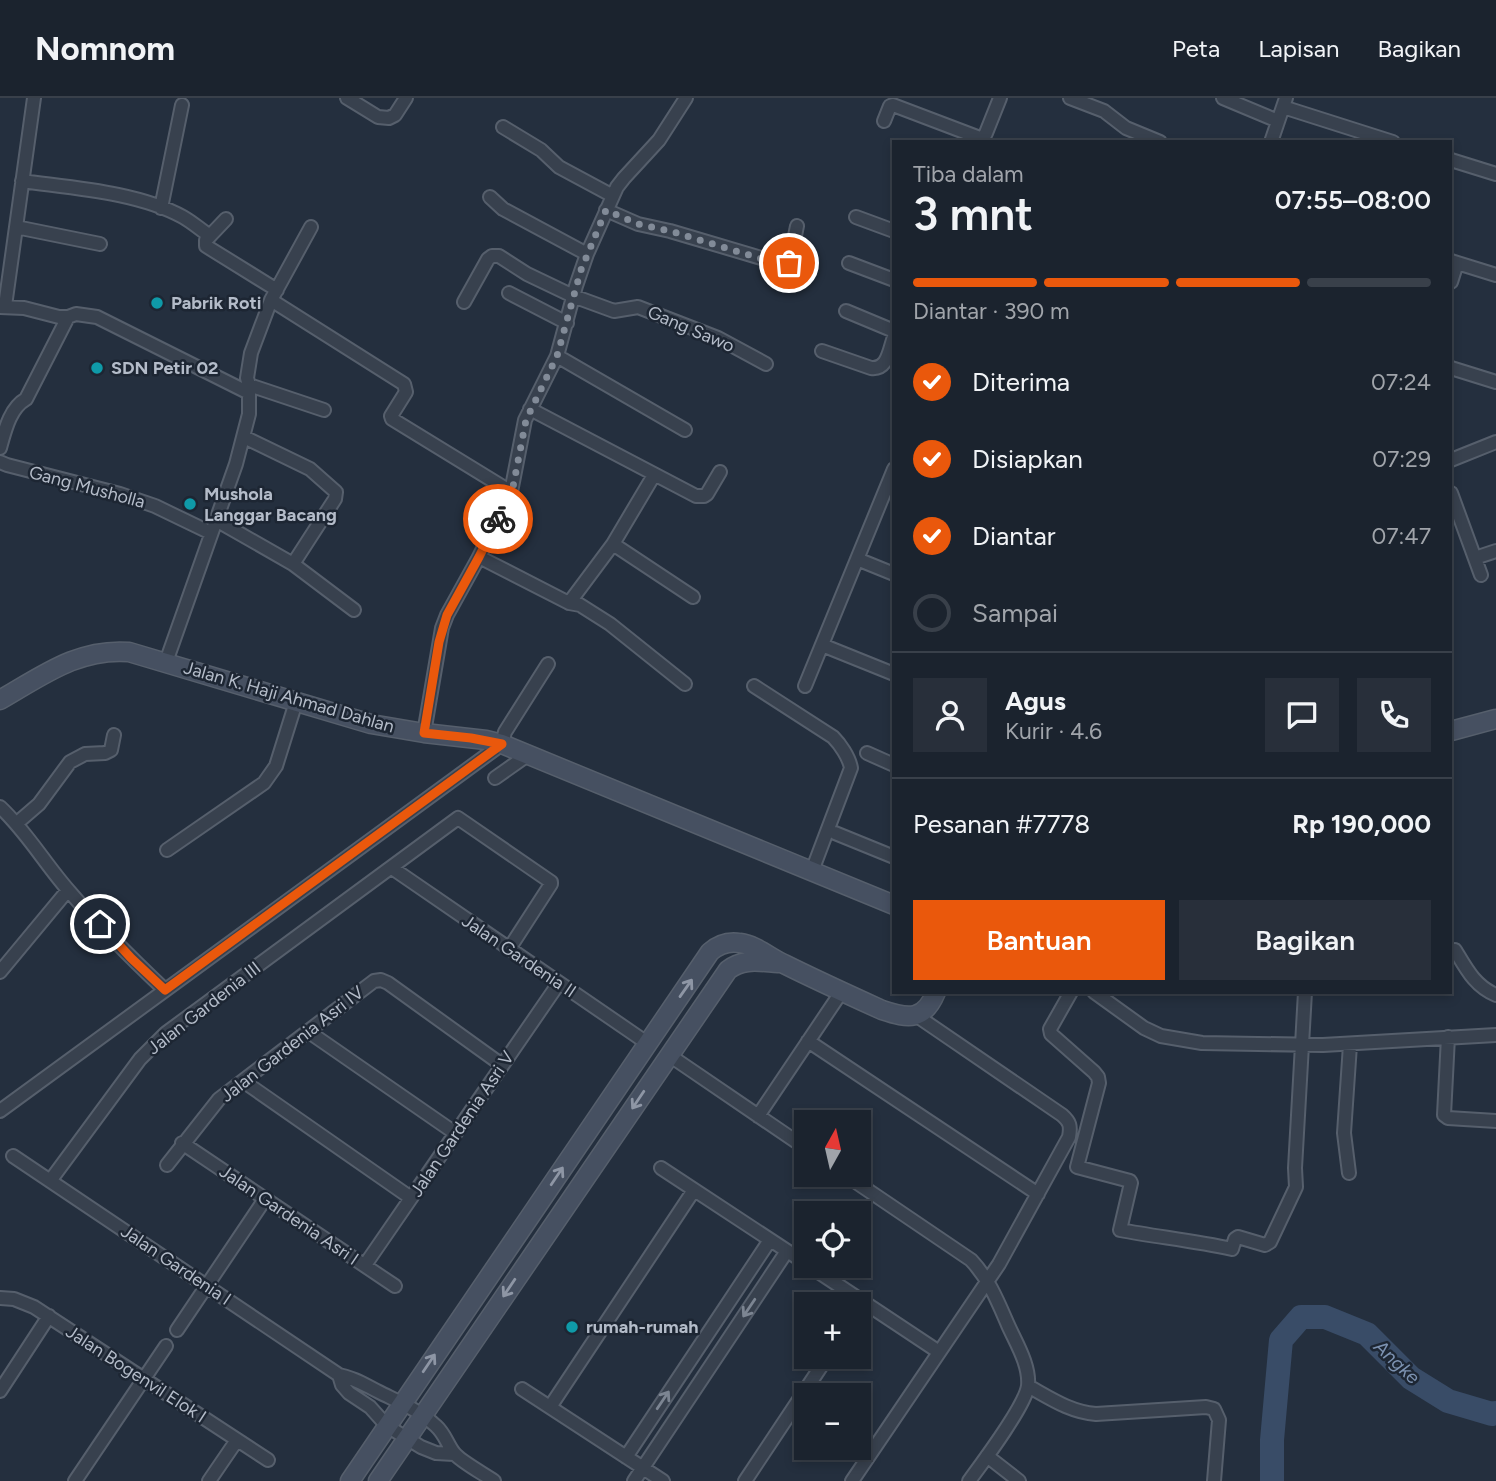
<!DOCTYPE html>
<html lang="id">
<head>
<meta charset="utf-8">
<style>
  :root { --surface:#1b232e; --page:#282f3a; --text:#f1f3f6; --muted:#a0a4aa; --line:#39404a; --accent:#ea580c }
  body { margin:0; font-family:Figtree,sans-serif; background:var(--page); color:var(--text); height:100vh; display:flex; flex-direction:column; font-size:26px; white-space:nowrap }
  * { box-sizing:border-box; margin:0 }
  p { font-size:23px; color:var(--muted) }
  .icon { flex:none; width:38px; height:38px; fill:none; stroke:currentColor; stroke-width:2; stroke-linecap:round; stroke-linejoin:round }
  .map { position:relative; flex:1; overflow:hidden }
  .details { position:absolute; left:892px; top:42px; width:560px; height:854px; display:flex; flex-direction:column; background:var(--surface); border-radius:0px; box-shadow:0 4px 10px #0003,0 0 0 2px var(--line) }
  .details>* { flex:none }
  .needle { width:46px; rotate:8deg }
  .fabs { position:absolute; left:794px; top:1012px; display:grid; gap:14px }
  .fabs a { display:grid; place-items:center; width:77px; height:77px; border-radius:0px; background:var(--surface); box-shadow:0 4px 10px #0003,0 0 0 2px var(--line); font-size:35px }
  .pin { position:absolute; display:grid; place-items:center; width:60px; height:60px; color:#fff; margin:-30px; border:4px solid #fff; border-radius:50%; box-shadow:0 2px 7px #0007 }
  .courier { position:absolute; display:grid; place-items:center; width:70px; height:70px; margin:-35px; border:5px solid #ea580c; border-radius:50%; background:#fff; color:#222; box-shadow:0 2px 9px #0007 }
  .overview em { font-style:normal; font-weight:600 }
  .overview div { display:flex; flex-direction:column-reverse }
  .overview { display:flex; align-items:center; justify-content:space-between; height:119px; padding:0 21px }
  h1 { font-size:46px; font-weight:600; line-height:52px }
  .bar { display:grid; grid-template-columns:repeat(4,1fr); gap:10px 7px; align-content:center; height:84px; padding:0 21px }
  .bar i { height:9px; border-radius:5px; background:var(--line) }
  .bar .current { background:var(--accent) }
  .bar p { grid-column:span 4 }
  .line { display:flex; align-items:center; gap:18px; padding:0 21px; border-top:2px solid var(--line) }
  .line div { flex:1 }
  .round { display:grid; place-items:center; flex:none; width:74px; height:74px; border-radius:0px; background:var(--page) }
  ol { padding:0 21px; list-style:none }
  li { display:flex; align-items:center; gap:21px; height:77px }
  li p { margin-inline-start:auto }
  li .icon { padding:7px; border-radius:50%; background:var(--accent); color:#fff; stroke-width:4 }
  li:last-child { color:var(--muted) }
  li i { width:38px; height:38px; border:4px solid var(--line); border-radius:50% }
  .primary-button { display:flex; gap:14px; margin-top:auto; padding:14px 21px }
  .primary-button a { flex:1; height:80px; border-radius:0px; background:var(--accent); color:#fff; font-size:28px; font-weight:600; line-height:80px; text-align:center }
  .primary-button a+a { background:var(--page); color:var(--text) }
  header { display:flex; align-items:center; gap:42px; box-sizing:border-box; height:98px; padding:0 35px; background:var(--surface); border-bottom:2px solid var(--line) }
  header strong { font-size:33px }
  nav { display:flex; gap:38px; margin-inline-start:auto; font-size:24px }
  .map>svg:first-child { display:block }
</style>
</head>
<body>
<header>
<strong>Nomnom</strong>
<nav><a>Peta</a><a>Lapisan</a><a>Bagikan</a></nav>
</header>
<div class="map">
<svg width="1496" height="1383" viewBox="0 0 1496 1383">
  <rect width="100%" height="100%" fill="#242f3e"/>
  <g fill="none" stroke-linecap="round" stroke-linejoin="round">
    <path stroke="#394c67" stroke-width="24" d="M1272 1383V1342L1281 1242 1301 1219H1325L1367 1236 1411 1280 1448 1303 1492 1316 1496 1315"/>
    <defs>
      <path id="street" d="M347 0 378 19 389 20 395 17 406 0
        M1070 0 1104 13 1126 30 1160 44
        M1223 0 1278 23
        M1283 9 1393 44
        M884 23 890 8 893 7 980 40 984 39 986 35 1000 0
        M503 29 541 52 559 69 613 98
        M1271 44 1286 0
        M1451 62 1496 76
        M22 83C72 90 138 94 183 119 192 124 201 132 210 138
        M490 99 503 111 587 156
        M161 110 182 7
        M606 112 638 126 670 133 785 167 790 162 797 128
        M856 119 894 133
        M226 121 206 142V148L277 192
        M16 129 100 146
        M1451 163 1496 177
        M849 165 894 182
        M1451 184 1457 165
        M509 195 567 225
        M271 202 404 286 406 294 391 318 392 321 511 394
        M464 204 488 161 492 158H499L527 176 573 198 614 213 638 209 718 240 766 266
        M5 208 34 0
        M0 209 24 210 59 219H68L76 216 97 219 249 295V316L236 366 166 564
        M846 213 894 233
        M822 253 871 270C888 272 889 252 894 239
        M557 258 685 332
        M1451 270 1496 284
        M249 287 324 312
        M249 295V287L247 280 251 255 271 202 311 129
        M530 311 696 398H704L707 396 720 374
        M244 339 310 371 336 394 335 401 293 466
        M0 350C5 332 10 310 26 301L68 219
        M1451 362 1496 344
        M0 364 7 367 120 396 155 408 211 435
        M1451 395 1481 477
        M216 422 293 466 354 512
        M613 446 693 499
        M479 459 569 505 580 507 610 526 685 586
        M1475 460 1496 453
        M857 461 894 476
        M569 505 613 446 654 377
        M822 547 894 576
        M754 588 833 639C840 646 849 659 851 670L812 773
        M805 588 894 371
        M424 635 442 530 447 517 479 459 511 394 525 322 557 258 576 188 587 156 617 89 624 80 659 42 686 0
        M867 655 894 667
        M495 680 529 656
        M0 709C27 734 45 766 69 793 99 828 132 861 165 892
        M17 725 39 706 70 664 85 656 105 655 111 652 114 637
        M835 735 894 759
        M167 752 264 685 276 668 296 604
        M392 770 647 945
        M1455 852C1467 872 1475 888 1496 897
        M0 874 68 792
        M1071 894 1050 931 1051 936 1094 974 1098 979 1099 985 1077 1069 1130 1083 1131 1085 1120 1132C1158 1139 1195 1143 1232 1151L1235 1141 1238 1139 1265 1147 1270 1144 1296 1089 1295 1070 1305 894
        M1094 894 1144 930 1161 938 1202 945 1323 947 1496 937
        M309 934 455 1035
        M1448 939 1444 1017 1448 1020 1496 1023
        M808 943 1038 1096
        M669 957 807 1051
        M243 983 411 1100
        M0 1013 502 646 505 634 548 566
        M758 1018 842 893
        M182 1045 395 1188
        M13 1058 339 1277
        M167 1067 219 1001 374 883 381 882 388 885 502 967
        M661 1070 807 1166
        M1349 1075 1344 1035 1350 947
        M844 1076 971 1162C989 1181 998 1204 1008 1227 1016 1245 1030 1267 1028 1288 1025 1308 983 1364 969 1383
        M50 1083 140 961 166 935 458 720 551 784V786L509 851
        M365 1167 559 885
        M808 1167 939 1254
        M0 1200 14 1201 34 1209 268 1362
        M177 1232 265 1101
        M1028 1288C1050 1300 1070 1314 1096 1316L1206 1309 1214 1311 1219 1322 1214 1383
        M522 1291 663 1383
        M0 1293 49 1218
        M550 1309 694 1092
        M454 1356 436 1355 421 1349 387 1328 370 1309 349 1295 342 1287 339 1277C355 1280 365 1287 379 1294 399 1304 419 1312 436 1328 445 1336 447 1346 454 1355 460 1363 484 1376 494 1383
        M987 1358 1019 1383
        M626 1359 770 1142
        M75 1383 166 1248
        M209 1383 237 1342
        M634 1383 787 1153
        M745 1383 828 1258
        M852 1383 999 1166 1069 1039C1071 1028 1070 1024 1062 1017L917 918"/>
      <path id="secondary" d="M0 602C42 578 78 550 129 554L371 626 424 635 486 642 502 646 894 807
        M1451 633 1496 621
        M350 1383 710 854C719 846 728 843 740 845 756 847 769 859 784 866 816 882 849 897 882 912 909 921 924 923 936 894
        M378 1383 728 872C743 860 760 864 778 865"/>
    </defs>
    <use href="#street" stroke="#565f6c" stroke-width="16"/>
    <use href="#secondary" stroke="#565f6c" stroke-width="21"/>
    <use href="#street" stroke="#38414e" stroke-width="12"/>
    <use href="#secondary" stroke="#465061" stroke-width="18"/>
  </g>
  <defs><path id="oneway-shaft" d="M-6 0H5M1.5-3L5.5 0L1.5 3" fill="none" stroke-width="1.6" stroke-linecap="round" stroke-linejoin="round" transform="scale(1.75)"/></defs>
  <g stroke="#8e96a5">
    <use href="#oneway-shaft" transform="translate(686 890) rotate(-55)"/>
    <use href="#oneway-shaft" transform="translate(638 1002) rotate(124)"/>
    <use href="#oneway-shaft" transform="translate(557 1078) rotate(-56)"/>
    <use href="#oneway-shaft" transform="translate(509 1190) rotate(124)"/>
    <use href="#oneway-shaft" transform="translate(429 1265) rotate(-56)"/>
  </g>
  <g stroke="#7c8592">
    <use href="#oneway-shaft" transform="translate(749 1210) rotate(124)"/>
    <use href="#oneway-shaft" transform="translate(663 1302) rotate(-56)"/>
  </g>
  <g fill="none" stroke-linecap="round" stroke-linejoin="round">
    <path stroke="#828b98" stroke-width="7" stroke-dasharray="0 12.6" d="M498 421 512 394 526 322 557 258 581 172 606 112 638 126 670 133 782 167 789 165"/>
    <path stroke="#ea580c" stroke-width="9" d="M100 826 131 860 165 892 502 646 471 640 424 635 439 544 447 517 479 459 498 421"/>
  </g>
  <g fill="#0f9aa8" stroke="#1d2633" stroke-width="2.5">
    <circle cx="157" cy="205" r="7"/>
    <circle cx="97" cy="270" r="7"/>
    <circle cx="190" cy="406" r="7"/>
    <circle cx="572" cy="1229" r="7"/>
  </g>
  <g text-anchor="middle" dominant-baseline="central" stroke-width="5" stroke-linejoin="round" paint-order="stroke">
    <g font-size="18" font-weight="bold" fill="#b4bcc9" stroke="#1d2633" text-anchor="start">
      <text x="171" y="205">Pabrik Roti</text>
      <text x="111" y="270">SDN Petir 02</text>
      <text x="204" y="396">Mushola<tspan x="204" dy="21">Langgar Bacang</tspan></text>
      <text x="586" y="1229">rumah-rumah</text>
    </g>
    <g font-size="18" fill="#b4bcc9" stroke="#1d2633">
      <text transform="translate(691 231) rotate(23)">Gang Sawo</text>
      <text transform="translate(87 389) rotate(15)">Gang Musholla</text>
      <text transform="translate(289 599) rotate(16)">Jalan K. Haji Ahmad Dahlan</text>
      <text transform="translate(519 858) rotate(34)">Jalan Gardenia II</text>
      <text transform="translate(204 910) rotate(-38)">Jalan Gardenia III</text>
      <text transform="translate(292 946) rotate(-38)">Jalan Gardenia Asri IV</text>
      <text transform="translate(462 1026) rotate(-56)">Jalan Gardenia Asri V</text>
      <text transform="translate(289 1117) rotate(34)">Jalan Gardenia Asri I</text>
      <text transform="translate(176 1167) rotate(34)">Jalan Gardenia I</text>
      <text transform="translate(136 1276) rotate(33)">Jalan Bogenvil Elok I</text>
    </g>
    <g font-size="19" font-style="italic" fill="#7c92b1" stroke="#1d2633">
      <text transform="translate(1397 1264) rotate(43)">Angke</text>
    </g>
  </g>
</svg>
<div class="fabs">
<a><svg class="needle" viewBox="-14 -14 28 28"><path d="M0-13l5 13h-10z" fill="#e53935"/><path d="M0 13l5-13h-10z" fill="#a0a4aa"/></svg></a>
<a><svg class="icon" aria-label="locate" viewBox="0 0 24 24"><circle cx="12" cy="12" r="6"/><path d="M12 2v4M12 18v4M2 12h4M18 12h4"/></svg></a>
<a>+</a>
<a>−</a>
</div>
<div class="pin" style="left:789px;top:165px;background:#ea580c"><svg class="icon" aria-label="bag" viewBox="0 0 24 24"><path d="M5 8h14l-1 12H6zM9 8a3 3 0 0 1 6 0"/></svg></div>
<div class="pin" style="left:100px;top:826px;background:#1f2937"><svg class="icon" aria-label="home" viewBox="0 0 24 24"><path d="M3 11l9-7 9 7M6 9v11h12V9"/></svg></div>
<div class="courier" style="left:498px;top:421px"><svg class="icon" aria-label="bike" viewBox="0 0 24 24"><circle cx="6" cy="16" r="4"/><circle cx="18" cy="16" r="4"/><path d="M6 16l4-8h5l3 8M10 8l3 8H6M13 5h3"/></svg></div>
<section class="details">
<div class="overview"><div><h1>3 mnt</h1><p>Tiba dalam</p></div><em>07:55–08:00</em></div>
<div class="bar"><i class="current"></i><i class="current"></i><i class="current"></i><i></i><p>Diantar · 390 m</p></div>
<ol>
<li><svg class="icon" aria-label="check" viewBox="0 0 24 24"><path d="M5 12l5 5 9-10"/></svg>Diterima<p>07:24</p></li>
<li><svg class="icon" aria-label="check" viewBox="0 0 24 24"><path d="M5 12l5 5 9-10"/></svg>Disiapkan<p>07:29</p></li>
<li><svg class="icon" aria-label="check" viewBox="0 0 24 24"><path d="M5 12l5 5 9-10"/></svg>Diantar<p>07:47</p></li>
<li><i></i>Sampai</li>
</ol>
<div class="line" style="height:126px"><a class="round"><svg class="icon" aria-label="person" viewBox="0 0 24 24"><circle cx="12" cy="8" r="4"/><path d="M4 21q1-7 8-7t8 7"/></svg></a><div><b>Agus</b><p>Kurir · 4.6</p></div><a class="round"><svg class="icon" aria-label="chat" viewBox="0 0 24 24"><path d="M4 5h16v11H9l-5 4z"/></svg></a><a class="round"><svg class="icon" aria-label="phone" viewBox="0 0 24 24"><path d="M5 4h4l2 5-3 2q2 4 5 5l2-3 5 2v4C11 20 4 13 5 4z"/></svg></a></div>
<div class="line" style="height:91px"><div>Pesanan #7778</div><b>Rp 190,000</b></div>
<div class="primary-button"><a>Bantuan</a><a>Bagikan</a></div>
</section>
</div>
</body>
</html>
